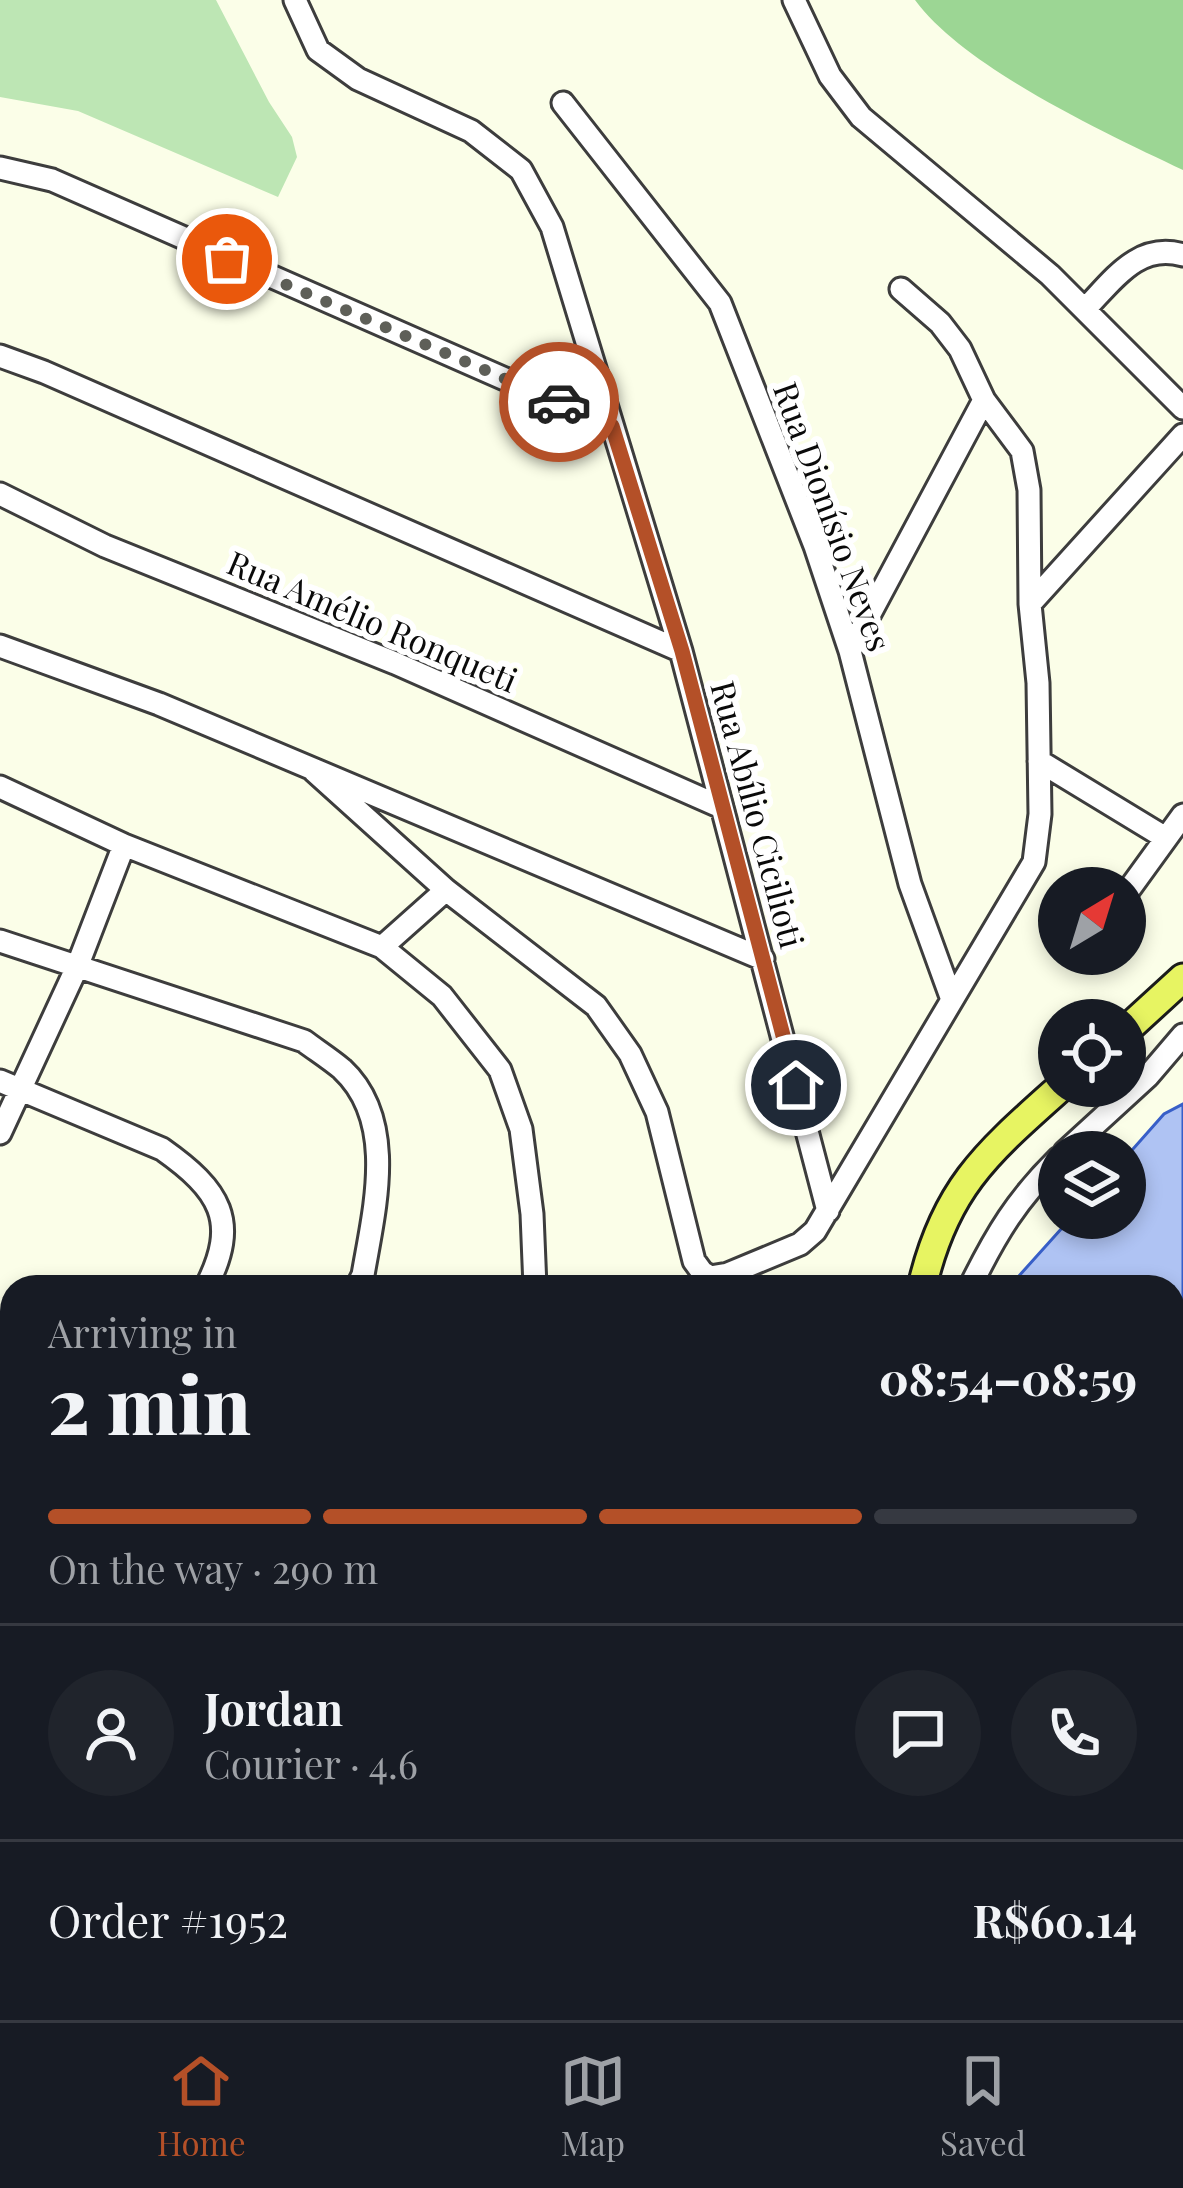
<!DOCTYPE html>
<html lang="en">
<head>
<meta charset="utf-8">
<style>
  :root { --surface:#171b24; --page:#20242c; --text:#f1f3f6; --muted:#9ea1a6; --line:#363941; --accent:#b45028 }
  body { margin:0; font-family:"Playfair Display",serif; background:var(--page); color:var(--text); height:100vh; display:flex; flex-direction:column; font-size:45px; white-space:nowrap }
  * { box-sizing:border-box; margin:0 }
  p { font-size:39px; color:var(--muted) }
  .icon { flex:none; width:66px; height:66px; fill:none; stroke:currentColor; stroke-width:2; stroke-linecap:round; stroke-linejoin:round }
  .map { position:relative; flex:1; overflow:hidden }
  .details { position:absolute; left:0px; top:1275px; width:1185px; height:747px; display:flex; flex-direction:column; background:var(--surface); border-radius:36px 36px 0 0; box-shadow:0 6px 18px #0003 }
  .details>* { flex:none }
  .needle { width:78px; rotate:38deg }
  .tools { position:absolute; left:1038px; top:867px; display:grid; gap:24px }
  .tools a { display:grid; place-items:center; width:108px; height:108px; border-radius:50%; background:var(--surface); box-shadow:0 6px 18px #0003; font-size:60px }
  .pin { position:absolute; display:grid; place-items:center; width:102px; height:102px; color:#fff; margin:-51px; border:6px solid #fff; border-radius:50%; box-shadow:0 3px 12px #0007 }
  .courier { position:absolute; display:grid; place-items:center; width:120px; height:120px; margin:-60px; border:9px solid #b45028; border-radius:50%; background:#fff; color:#222; box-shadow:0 3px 15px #0007 }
  .head em { font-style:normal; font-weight:800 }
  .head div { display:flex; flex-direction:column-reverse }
  .head { display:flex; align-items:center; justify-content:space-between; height:204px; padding:0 48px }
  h1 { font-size:78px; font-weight:800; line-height:90px }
  .bar { display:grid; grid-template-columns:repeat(4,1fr); gap:18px 12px; align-content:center; height:144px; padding:0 48px }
  .bar i { height:15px; border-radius:9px; background:var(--line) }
  .bar .on { background:var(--accent) }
  .bar p { grid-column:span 4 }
  .line { display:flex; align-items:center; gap:30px; padding:0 48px; border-top:3px solid var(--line) }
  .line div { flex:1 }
  .round { display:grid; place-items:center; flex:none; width:126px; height:126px; border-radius:63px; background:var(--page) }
  .tabs { display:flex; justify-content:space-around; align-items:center; height:168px; border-top:3px solid var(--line); background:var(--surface); font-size:33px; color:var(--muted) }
  .tabs a { display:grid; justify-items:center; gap:6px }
  .tabs .on { color:var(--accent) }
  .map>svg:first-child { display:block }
</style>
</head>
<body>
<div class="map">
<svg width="1183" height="2020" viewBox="0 0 1183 2020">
  <rect width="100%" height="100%" fill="#fbfee8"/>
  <path fill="#bde6b4" d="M0 0H216L269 102 292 137 297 157 278 197 78 111 0 97Z"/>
  <path fill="#9cd694" d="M915 0H1183V170C1105 133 965 68 915 0Z"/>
  <path fill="#afc3f3" stroke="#385fc8" stroke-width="3" d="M1183 1104V1390L1173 1408V1287H1009L1071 1218H1125V1158L1164 1114Z
    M1173 1435 1183 1438V1613L1173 1618Z
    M457 2010H662L658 2020H456Z"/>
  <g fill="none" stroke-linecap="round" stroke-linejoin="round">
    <defs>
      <path id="minor" d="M295 0 318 50 358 79 471 131 521 170 552 227 681 651 828 1211
        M794 0 830 76 861 117 1050 275 1183 408
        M563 103 720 303 815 546 850 651 910 884 951 997
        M0 168 52 180 612 426
        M1086 308C1114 279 1139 242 1183 255
        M0 356 44 372 681 651
        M0 494 105 546 395 663 721 807
        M1030 604 1183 435
        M0 646 159 704 763 959
        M850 651 984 400
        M1039 761 1164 837
        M314 771 446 890 596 1006 630 1054 657 1112 694 1261 702 1272 710 1277 728 1274 800 1244 815 1231 1034 862 1040 814 1038 683 1030 604 1029 490 1022 451 984 400 960 349 940 323 901 289
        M0 787 124 845 382 947 442 996 500 1070 521 1129 532 1214 535 1287
        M1125 895 1183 815
        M0 941 304 1041C316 1050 330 1059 342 1069 398 1121 374 1210 363 1275L357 1287
        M382 947 446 890
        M1084 956 1085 954
        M0 1081 162 1149C220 1190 240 1221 206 1287
        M0 1133 77 967 124 845
        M1065 1152 1148 1076 1183 1035
        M970 1287C996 1234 1017 1199 1059 1158
        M0 1623 12 1605
        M1173 1657 1183 1650
        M1173 1819 1183 1813
        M0 1882 12 1865
        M0 1956 12 1950
        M1173 1994 1183 1979
        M417 2020V2010
        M891 2020 899 2010
        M1152 2020 1161 2010"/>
      <path id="major" d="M1125 1031 1183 978
        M922 1287C945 1187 988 1152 1062 1086
        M373 2020 375 2010"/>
    </defs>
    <use href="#minor" stroke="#3d3d3d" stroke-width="27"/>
    <use href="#major" stroke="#1b1b1b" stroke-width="33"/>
    <use href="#minor" stroke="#fff" stroke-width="21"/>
    <use href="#major" stroke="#e7f462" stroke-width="27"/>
  </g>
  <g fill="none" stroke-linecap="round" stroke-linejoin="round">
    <path stroke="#5e5f58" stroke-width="12" stroke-dasharray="0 21.6" d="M227 259 559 402"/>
    <path stroke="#b45028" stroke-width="15" d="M559 402 612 426 682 651 796 1085"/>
  </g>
  <g text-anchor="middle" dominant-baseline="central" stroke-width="12" stroke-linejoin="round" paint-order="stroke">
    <g font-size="33" fill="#0a0a0a" stroke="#fff">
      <text transform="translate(834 516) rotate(70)">Rua Dionísio Neves</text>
      <text transform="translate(373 620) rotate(23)">Rua Amélio Ronqueti</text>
      <text transform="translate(759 814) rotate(75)">Rua Abílio Cicilioti</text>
    </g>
  </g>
</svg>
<div class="tools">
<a><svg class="needle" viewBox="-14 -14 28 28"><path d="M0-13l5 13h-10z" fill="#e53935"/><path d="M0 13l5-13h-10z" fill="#9ea1a6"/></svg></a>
<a><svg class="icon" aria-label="locate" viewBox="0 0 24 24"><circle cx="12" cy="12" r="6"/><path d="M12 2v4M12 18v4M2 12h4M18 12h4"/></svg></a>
<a><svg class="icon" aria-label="layers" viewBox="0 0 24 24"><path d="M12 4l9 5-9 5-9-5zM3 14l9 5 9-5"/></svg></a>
</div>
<div class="pin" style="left:227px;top:259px;background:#ea580c"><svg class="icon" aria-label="bag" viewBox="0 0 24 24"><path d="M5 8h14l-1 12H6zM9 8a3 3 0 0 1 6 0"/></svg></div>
<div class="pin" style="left:796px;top:1085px;background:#1f2937"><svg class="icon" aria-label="home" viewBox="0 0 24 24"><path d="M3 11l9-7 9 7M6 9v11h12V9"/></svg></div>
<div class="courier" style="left:559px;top:402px"><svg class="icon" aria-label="car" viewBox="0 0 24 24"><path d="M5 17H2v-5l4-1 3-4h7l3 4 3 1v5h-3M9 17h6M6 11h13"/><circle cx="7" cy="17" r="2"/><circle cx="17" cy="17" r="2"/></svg></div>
<section class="details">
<div class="head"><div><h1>2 min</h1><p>Arriving in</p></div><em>08:54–08:59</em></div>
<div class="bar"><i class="on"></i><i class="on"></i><i class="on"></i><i></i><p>On the way · 290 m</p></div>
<div class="line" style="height:216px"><a class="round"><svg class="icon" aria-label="person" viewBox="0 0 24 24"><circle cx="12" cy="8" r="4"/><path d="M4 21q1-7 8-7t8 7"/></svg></a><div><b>Jordan</b><p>Courier · 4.6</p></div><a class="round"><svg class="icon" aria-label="chat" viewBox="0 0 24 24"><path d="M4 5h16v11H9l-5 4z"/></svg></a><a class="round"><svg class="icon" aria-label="phone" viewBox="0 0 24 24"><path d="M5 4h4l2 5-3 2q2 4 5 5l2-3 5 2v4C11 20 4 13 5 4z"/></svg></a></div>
<div class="line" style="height:156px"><div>Order #1952</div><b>R$60.14</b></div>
</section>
</div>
<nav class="tabs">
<a class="on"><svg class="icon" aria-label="home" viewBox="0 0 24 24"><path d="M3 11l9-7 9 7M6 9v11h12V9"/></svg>Home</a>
<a><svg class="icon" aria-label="map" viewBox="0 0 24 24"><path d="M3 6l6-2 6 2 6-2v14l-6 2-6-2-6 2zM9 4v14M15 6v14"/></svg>Map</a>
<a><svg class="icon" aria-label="saved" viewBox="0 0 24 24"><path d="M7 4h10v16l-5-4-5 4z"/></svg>Saved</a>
</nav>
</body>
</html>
